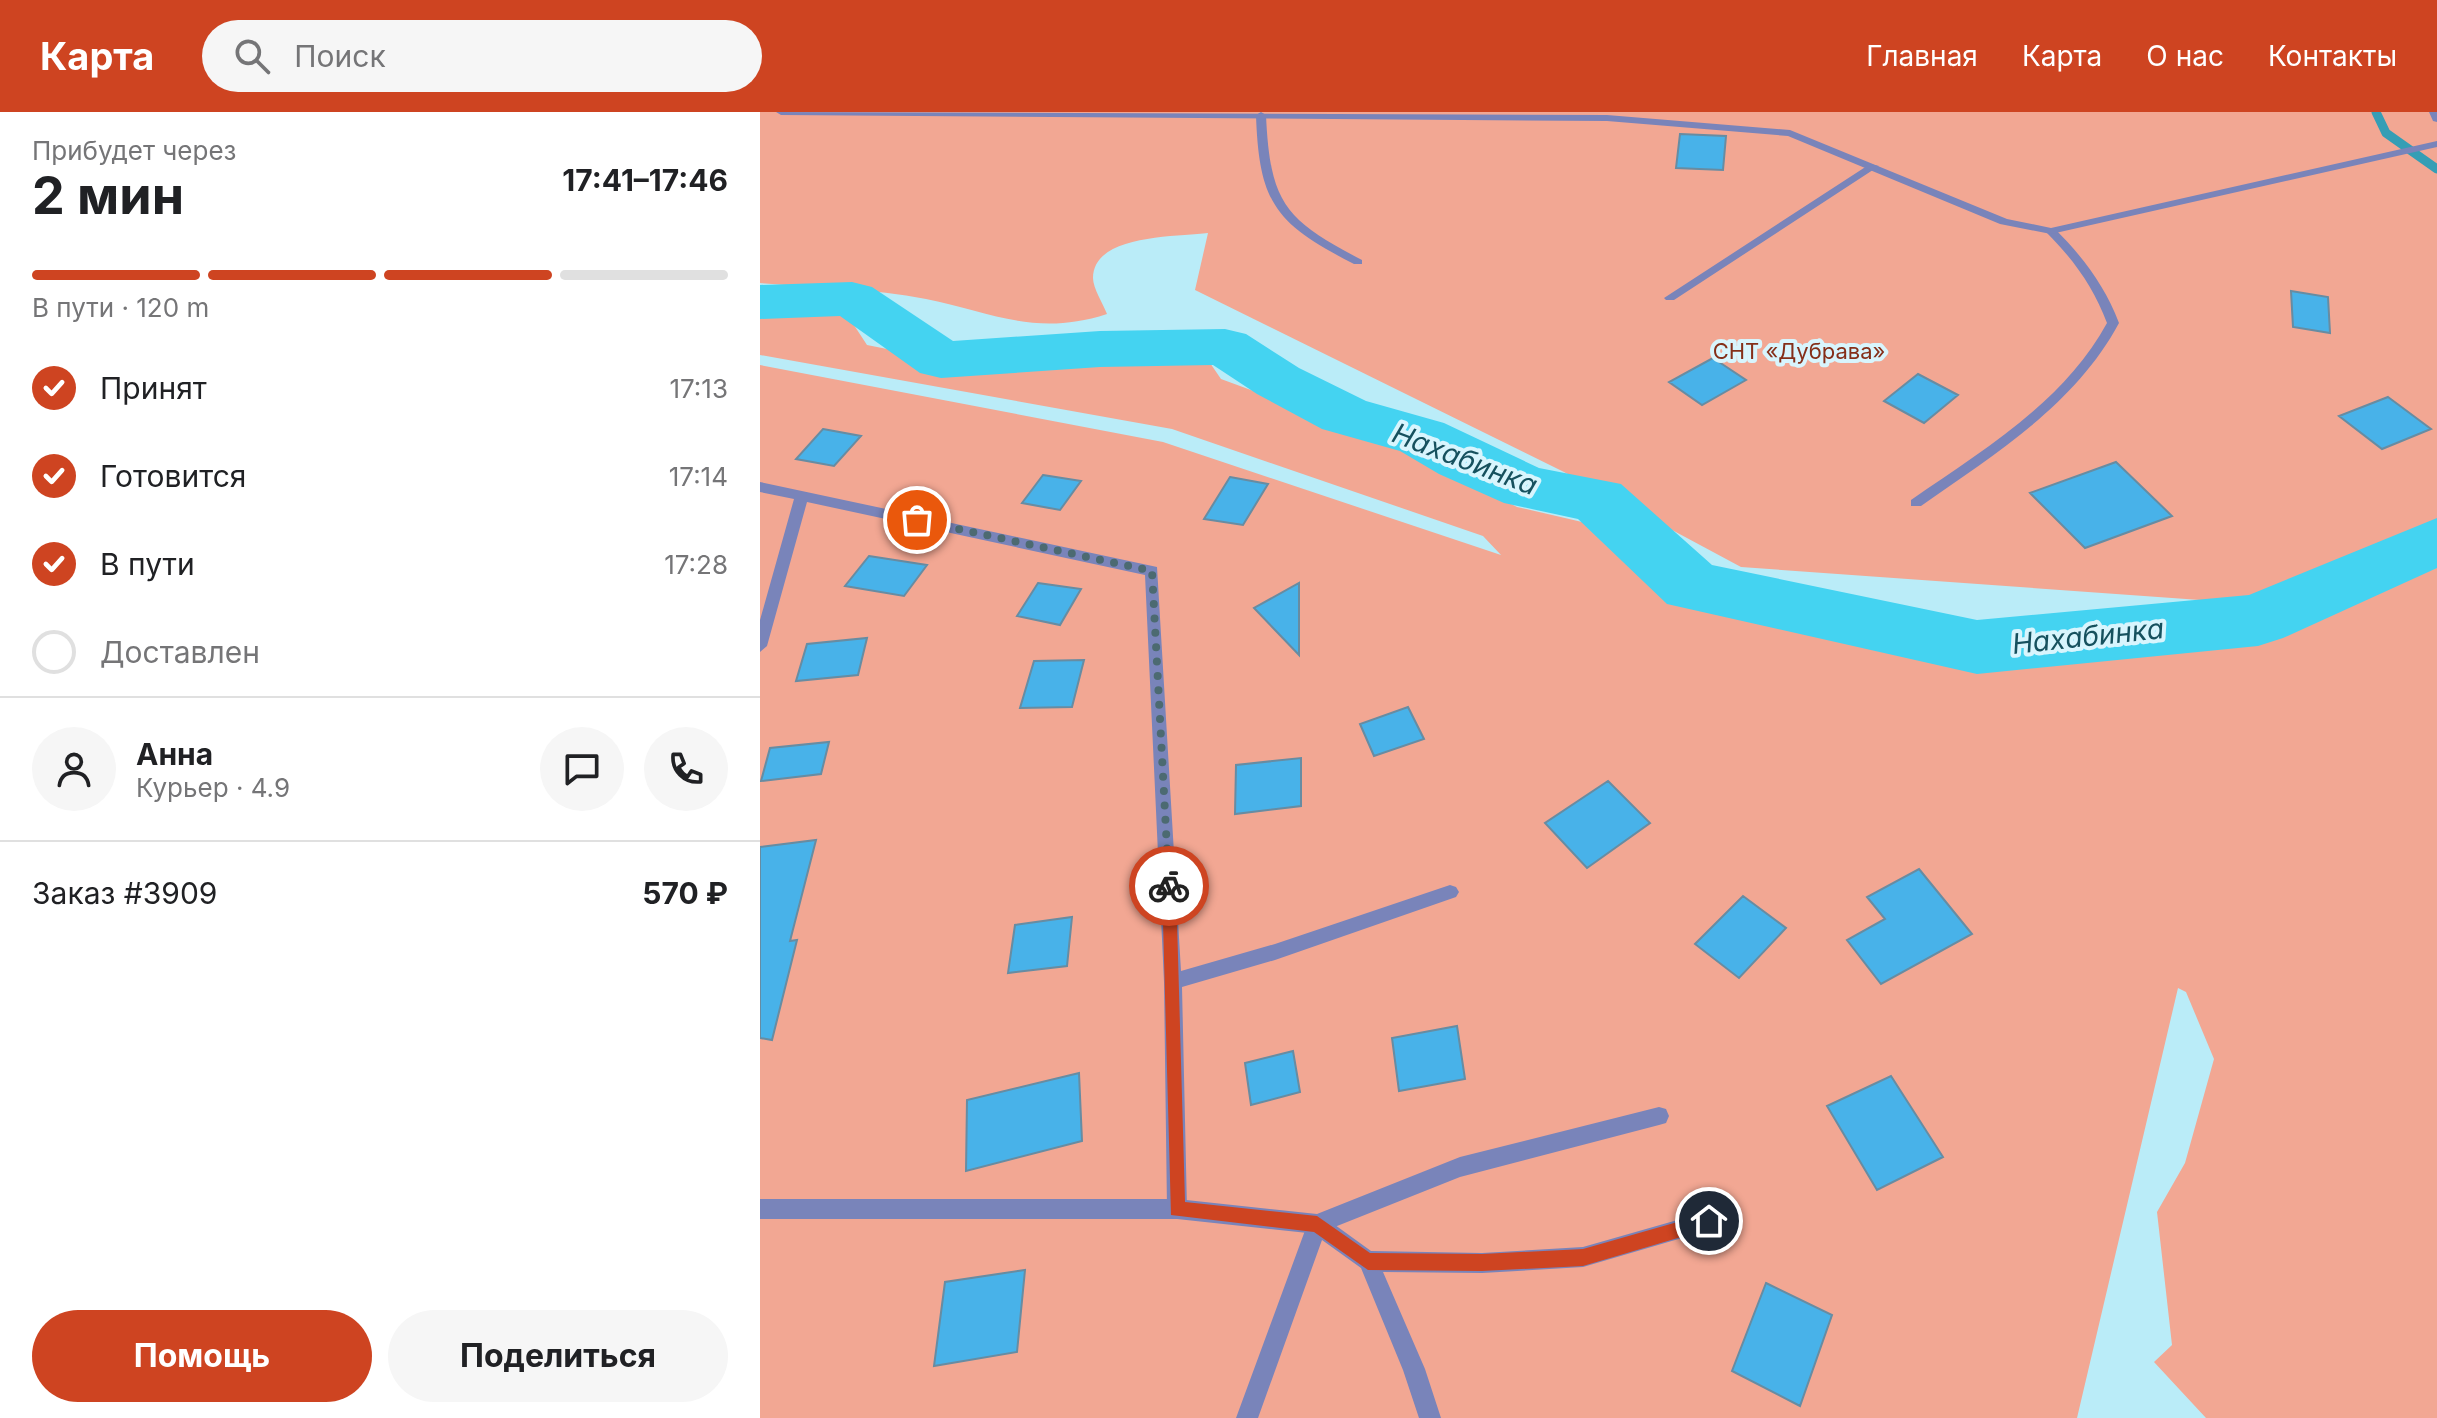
<!DOCTYPE html>
<html lang="ru">
<head>
<meta charset="utf-8">
<style>
  :root { --surface:#fff; --page:#f6f6f6; --text:#202124; --muted:#757577; --line:#e0e0e0; --accent:#ce4421 }
  body { margin:0; font-family:Inter,sans-serif; background:var(--page); color:var(--text); height:100vh; display:flex; flex-direction:column; font-size:30px; white-space:nowrap }
  * { box-sizing:border-box; margin:0 }
  p { font-size:26px; color:var(--muted) }
  .icon { flex:none; width:44px; height:44px; fill:none; stroke:currentColor; stroke-width:2; stroke-linecap:round; stroke-linejoin:round }
  .map { position:relative; flex:1; overflow:hidden }
  .sheet { display:flex; flex-direction:column; background:var(--surface); width:760px }
  .sheet>* { flex:none }
  .pin { position:absolute; display:grid; place-items:center; width:68px; height:68px; color:#fff; margin:-34px; border:4px solid #fff; border-radius:50%; box-shadow:0 2px 8px #0007 }
  .courier { position:absolute; display:grid; place-items:center; width:80px; height:80px; margin:-40px; border:6px solid #ce4421; border-radius:50%; background:#fff; color:#222; box-shadow:0 2px 10px #0007 }
  .headline em { font-style:normal; font-weight:700 }
  .headline div { display:flex; flex-direction:column-reverse }
  .headline { display:flex; align-items:center; justify-content:space-between; height:136px; padding:0 32px }
  h1 { font-size:52px; font-weight:700; line-height:60px }
  .bar { display:grid; grid-template-columns:repeat(4,1fr); gap:12px 8px; align-content:center; height:96px; padding:0 32px }
  .bar i { height:10px; border-radius:6px; background:var(--line) }
  .bar .current { background:var(--accent) }
  .bar p { grid-column:span 4 }
  .line { display:flex; align-items:center; gap:20px; padding:0 32px; border-top:2px solid var(--line) }
  .line div { flex:1 }
  .round { display:grid; place-items:center; flex:none; width:84px; height:84px; border-radius:42px; background:var(--page) }
  ol { padding:0 32px; list-style:none }
  li { display:flex; align-items:center; gap:24px; height:88px }
  li p { margin-inline-start:auto }
  li .icon { padding:8px; border-radius:50%; background:var(--accent); color:#fff; stroke-width:4 }
  li:last-child { color:var(--muted) }
  li i { width:44px; height:44px; border:4px solid var(--line); border-radius:50% }
  .button { display:flex; gap:16px; margin-top:auto; padding:16px 32px }
  .button a { flex:1; height:92px; border-radius:48px; background:var(--accent); color:#fff; font-size:32px; font-weight:700; line-height:92px; text-align:center }
  .button a+a { background:var(--page); color:var(--text) }
  header { display:flex; align-items:center; gap:48px; box-sizing:border-box; height:112px; padding:0 40px; background:var(--accent); color:#fff }
  header strong { font-size:38px }
  nav { display:flex; gap:44px; margin-inline-start:auto; font-size:28px }
  .search { width:560px; height:72px; background:var(--page); display:flex; align-items:center; gap:20px; box-sizing:border-box; padding:0 28px; border-radius:44px; color:var(--muted); font-size:30px }
  main { display:flex; flex:1; min-height:0 }
  .map>svg:first-child { display:block }
</style>
</head>
<body>
<header>
<strong>Карта</strong>
<div class="search"><svg class="icon" aria-label="search" viewBox="0 0 24 24"><circle cx="10" cy="10" r="6"/><path d="M15 15l6 6"/></svg>Поиск</div>
<nav><a>Главная</a><a>Карта</a><a>О нас</a><a>Контакты</a></nav>
</header>
<main>
<section class="sheet">
<div class="headline"><div><h1>2 мин</h1><p>Прибудет через</p></div><em>17:41–17:46</em></div>
<div class="bar"><i class="current"></i><i class="current"></i><i class="current"></i><i></i><p>В пути · 120 m</p></div>
<ol>
<li><svg class="icon" aria-label="check" viewBox="0 0 24 24"><path d="M5 12l5 5 9-10"/></svg>Принят<p>17:13</p></li>
<li><svg class="icon" aria-label="check" viewBox="0 0 24 24"><path d="M5 12l5 5 9-10"/></svg>Готовится<p>17:14</p></li>
<li><svg class="icon" aria-label="check" viewBox="0 0 24 24"><path d="M5 12l5 5 9-10"/></svg>В пути<p>17:28</p></li>
<li><i></i>Доставлен</li>
</ol>
<div class="line" style="height:144px"><a class="round"><svg class="icon" aria-label="person" viewBox="0 0 24 24"><circle cx="12" cy="8" r="4"/><path d="M4 21q1-7 8-7t8 7"/></svg></a><div><b>Анна</b><p>Курьер · 4.9</p></div><a class="round"><svg class="icon" aria-label="chat" viewBox="0 0 24 24"><path d="M4 5h16v11H9l-5 4z"/></svg></a><a class="round"><svg class="icon" aria-label="phone" viewBox="0 0 24 24"><path d="M5 4h4l2 5-3 2q2 4 5 5l2-3 5 2v4C11 20 4 13 5 4z"/></svg></a></div>
<div class="line" style="height:104px"><div>Заказ #3909</div><b>570 ₽</b></div>
<div class="button"><a>Помощь</a><a>Поделиться</a></div>
</section>
<div class="map">
<svg width="1677" height="1306" viewBox="0 0 1677 1306">
  <rect width="100%" height="100%" fill="#baecf8"/>
  <path fill="#f2a793" d="M0 0H1677V407L1496 492 981 455 804 360 435 178 448 121C417 125 333 122 333 166 333 176 343 192 347 202 276 225 234 201 166 187 113 176 54 176 0 171Z
    M0 199H42L88 204 107 233 197 251 370 241 448 248 461 267 617 324 757 395 835 413 870 431 893 456 924 481 961 498 1008 506 1058 507 1108 520 1148 537 1193 550 1418 540 1506 526 1544 515 1677 455V1306H1446L1394 1250 1412 1233 1397 1100 1425 1051 1454 947 1426 880 1418 876 1317 1306H0V253L403 330 741 443 723 424 412 317 0 243Z"/>
  <g fill="none" stroke-linecap="round" stroke-linejoin="round">
    <path stroke="#359eb5" stroke-width="9" d="M1616 0 1626 21 1677 57"/>
    <path fill="#44d3f1" fill-rule="evenodd" d="M92 170 112 175 193 229 340 219 465 217 486 222 539 256 606 289 684 311 779 356 861 372 952 453 1217 508 1489 483 1677 406V456L1523 526 1498 534 1217 562 907 492 818 407 744 391 679 362 640 339 562 317 497 282 453 253 340 255 181 266 160 261 80 204 0 207V173Z"/>
  </g>
  <path fill="#48b2e9" stroke="#678ca2" stroke-width="2" d="M920 22 966 24 963 58 916 56Z
    M1531 179 1568 185 1570 221 1533 215Z
    M953 246 986 268 942 293 909 270Z
    M1158 262 1198 283 1164 311 1124 289Z
    M1628 285 1671 317 1622 337 1579 304Z
    M63 317 101 324 74 354 36 347Z
    M1356 350 1412 404 1325 436 1270 381Z
    M283 363 321 369 300 398 262 391Z
    M470 365 508 372 483 413 444 407Z
    M109 444 167 453 144 484 85 474Z
    M278 471 321 477 300 513 257 504Z
    M539 471V543L494 496Z
    M107 526 98 563 36 569 47 532Z
    M324 548 312 595 260 596 274 549Z
    M648 595 664 627 614 644 600 612Z
    M69 630 61 662 1 669 10 636Z
    M541 646V694L475 702 476 653Z
    M848 669 890 711 827 756 785 711Z
    M56 728 30 829 37 828 12 928 0 926V735Z
    M1159 757 1212 822 1121 872 1087 828 1125 807 1107 785Z
    M983 784 1026 816 979 866 935 832Z
    M312 805 307 854 248 861 255 813Z
    M697 914 705 967 639 979 632 926Z
    M533 939 540 980 491 993 485 951Z
    M319 961 322 1029 206 1059 207 988Z
    M1131 964 1183 1045 1117 1078 1067 994Z
    M265 1158 257 1240 174 1254 185 1170Z
    M1006 1171 1072 1203 1040 1294 972 1259Z"/>
  <g fill="none" stroke-linecap="round" stroke-linejoin="round">
    <path fill="#7984ba" fill-rule="evenodd" d="M501 0 506 3C510 91 525 108 602 148V152H594C516 112 499 92 496 3Z
      M1110 52 1119 54 914 188H906L904 186Z
      M1287 117H1295C1323 145 1345 174 1359 211 1315 293 1235 342 1161 394H1151V388C1223 338 1304 290 1347 211 1334 176 1314 148 1287 121Z
      M0 370 397 455 421 859 515 832 690 773 696 775 699 780 696 785 515 848 422 875 427 1097 424 1104 417 1107 410 1104 407 1097 404 870 385 463 47 390 7 534 0 540V508L34 387 0 380Z
      M949 1099 956 1102 959 1109 956 1116 823 1155 722 1161 623 1160 665 1257 681 1306H659L643 1258 601 1156 562 1128 498 1306H476L550 1105 557 1102 564 1105 611 1139 722 1141 823 1135Z"/>
    <path fill="#7984ba" fill-rule="evenodd" d="M16 0 847 3 1030 18 1247 107 1291 116 1677 29V35L1291 122 1240 112 1028 24 847 9 21 3Z
      M1669 0H1677V10L1673 9Z
      M899 995 906 997 909 1004 906 1011 899 1013 700 1065 557 1122 417 1107H0V1087H417L557 1102 700 1045Z"/>
  </g>
  <path fill="#ce4421" d="M409 768 416 774 425 1090 557 1104 610 1141 722 1142 823 1137 949 1101 955 1104V1115L823 1154 722 1159 608 1158 554 1120 411 1103 402 774Z"/>
  <g fill="none" stroke-linecap="round" stroke-linejoin="round">
    <path stroke="#4c6a71" stroke-width="8" stroke-dasharray="0 14.4" d="M157 408 392 459 409 774"/>
  </g>
  <g text-anchor="middle" dominant-baseline="central" stroke-width="8" stroke-linejoin="round" paint-order="stroke">
    <g font-size="22" fill="#852f19" stroke="#d8f5fd">
      <text x="1039" y="239">СНТ «Дубрава»</text>
    </g>
    <g font-size="28" font-style="italic" fill="#16515e" stroke="#d8f5fd">
      <text transform="translate(705 347) rotate(21)">Нахабинка</text>
      <text transform="translate(1328 524) rotate(-6)">Нахабинка</text>
    </g>
  </g>
</svg>
<div class="pin" style="left:157px;top:408px;background:#ea580c"><svg class="icon" aria-label="bag" viewBox="0 0 24 24"><path d="M5 8h14l-1 12H6zM9 8a3 3 0 0 1 6 0"/></svg></div>
<div class="pin" style="left:949px;top:1109px;background:#1f2937"><svg class="icon" aria-label="home" viewBox="0 0 24 24"><path d="M3 11l9-7 9 7M6 9v11h12V9"/></svg></div>
<div class="courier" style="left:409px;top:774px"><svg class="icon" aria-label="bike" viewBox="0 0 24 24"><circle cx="6" cy="16" r="4"/><circle cx="18" cy="16" r="4"/><path d="M6 16l4-8h5l3 8M10 8l3 8H6M13 5h3"/></svg></div>
</div>
</main>
</body>
</html>
